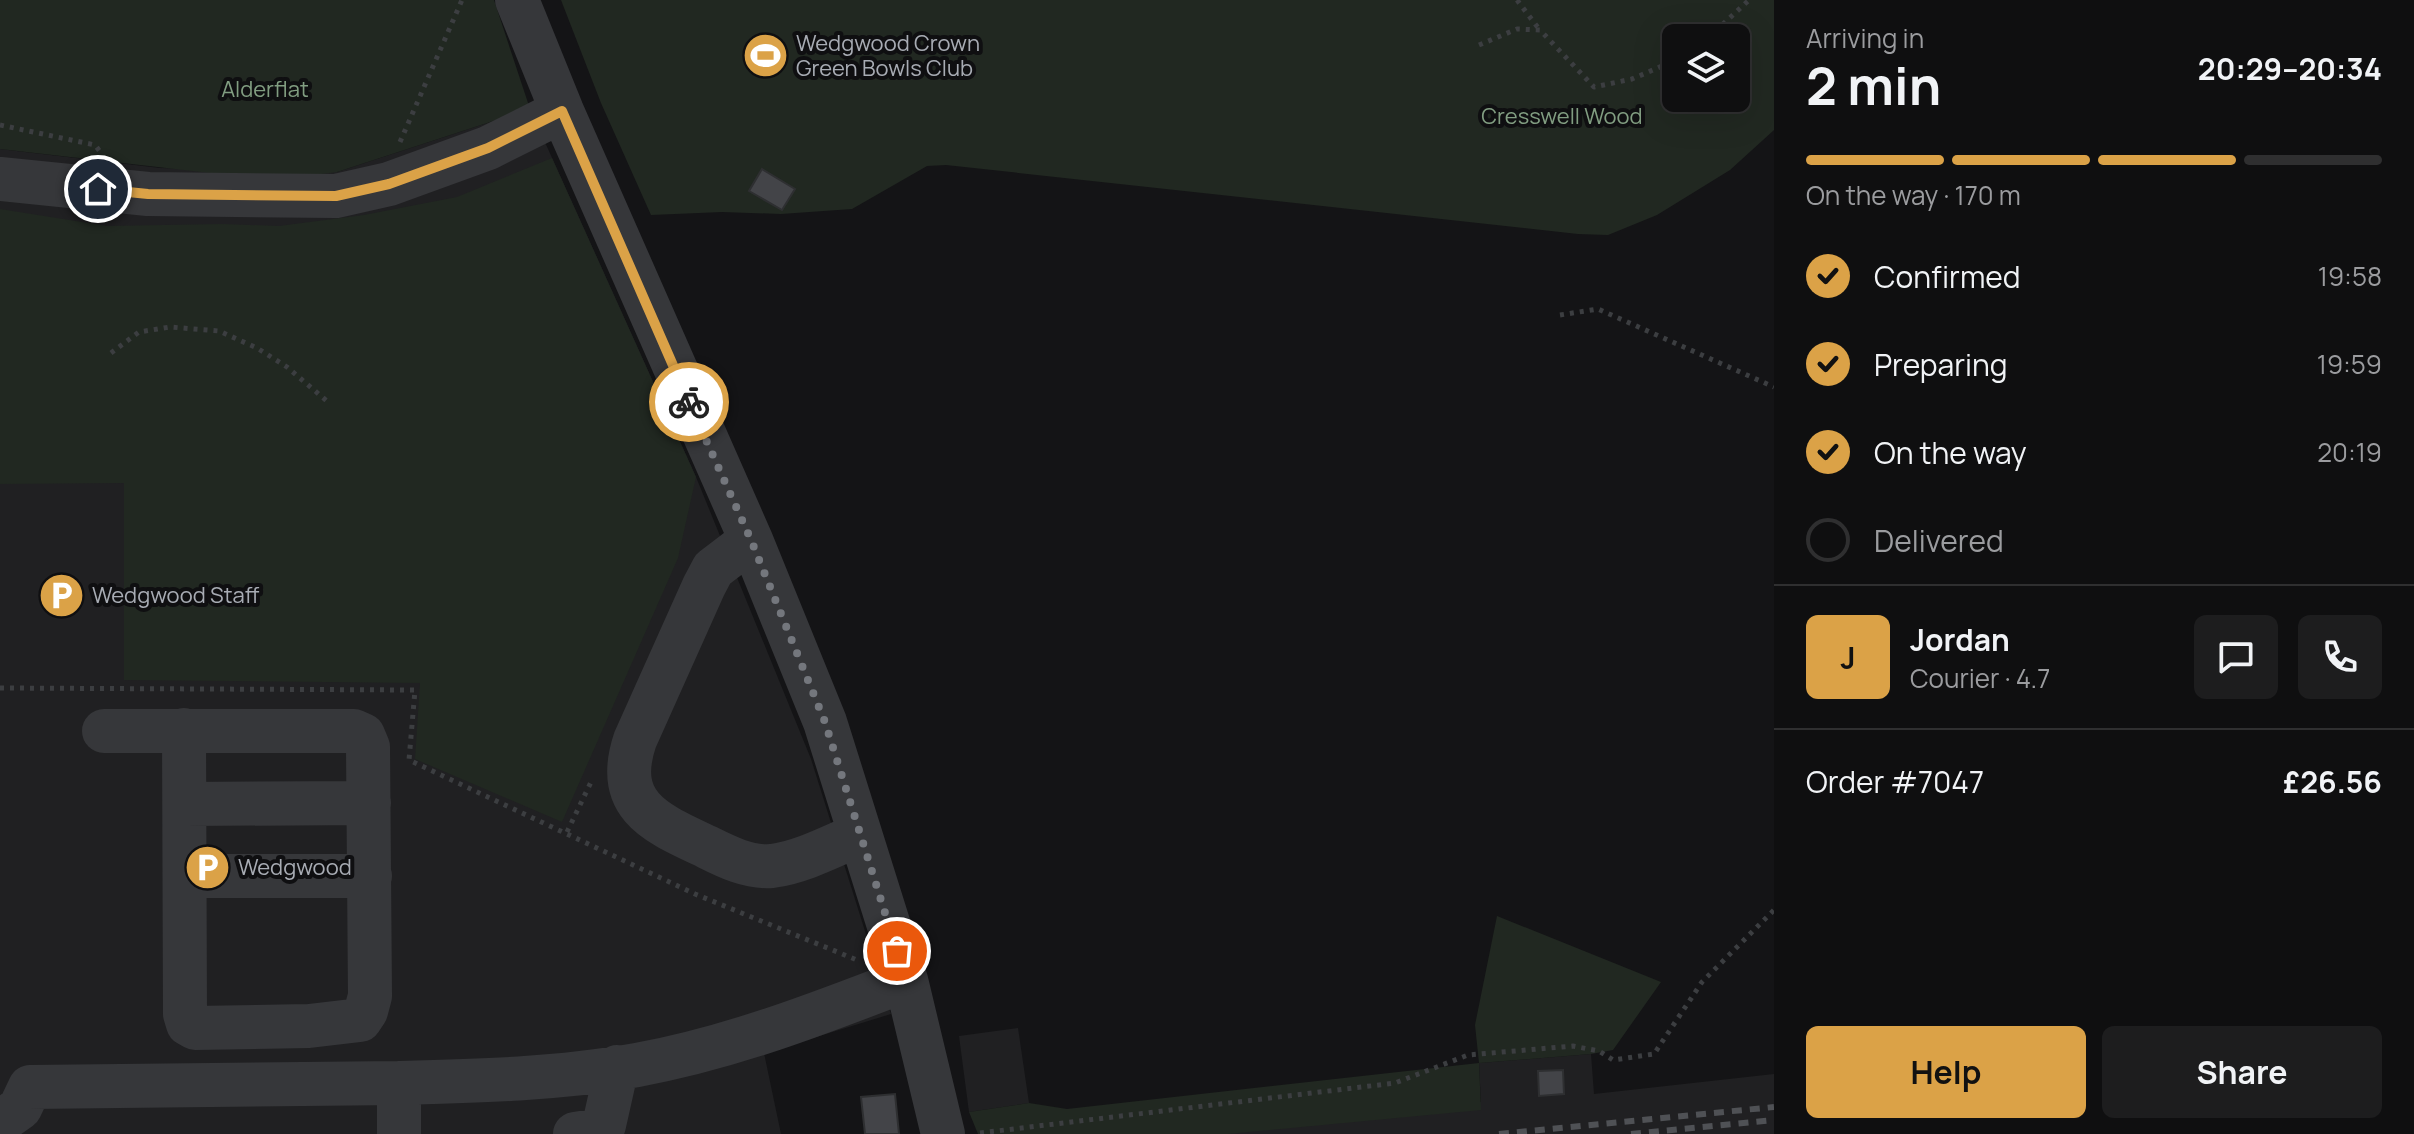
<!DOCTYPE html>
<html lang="en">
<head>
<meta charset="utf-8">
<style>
  :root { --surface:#0f0f10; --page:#1d1d1e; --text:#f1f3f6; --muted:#9b9c9f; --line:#2f2f30; --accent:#dba247 }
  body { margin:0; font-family:Manrope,sans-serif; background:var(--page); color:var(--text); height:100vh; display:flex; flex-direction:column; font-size:30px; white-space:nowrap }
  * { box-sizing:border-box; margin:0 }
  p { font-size:26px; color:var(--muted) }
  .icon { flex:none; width:44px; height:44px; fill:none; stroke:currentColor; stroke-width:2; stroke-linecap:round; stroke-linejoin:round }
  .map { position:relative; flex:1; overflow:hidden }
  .panel { display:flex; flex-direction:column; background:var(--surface); width:640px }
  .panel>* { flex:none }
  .fabs { position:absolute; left:1662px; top:24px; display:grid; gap:16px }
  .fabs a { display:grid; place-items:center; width:88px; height:88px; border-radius:12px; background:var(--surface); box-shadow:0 8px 32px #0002,0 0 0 2px var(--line); font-size:40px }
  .pin { position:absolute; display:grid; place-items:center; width:68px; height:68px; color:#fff; margin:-34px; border:4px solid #fff; border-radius:50%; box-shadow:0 2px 8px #0007 }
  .courier { position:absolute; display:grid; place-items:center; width:80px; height:80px; margin:-40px; border:6px solid #dba247; border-radius:50%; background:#fff; color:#222; box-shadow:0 2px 10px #0007 }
  .headline em { font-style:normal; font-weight:700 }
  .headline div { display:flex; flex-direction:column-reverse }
  .headline { display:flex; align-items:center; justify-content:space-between; height:136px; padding:0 32px }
  h1 { font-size:52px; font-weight:700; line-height:60px }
  .bar { display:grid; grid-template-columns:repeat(4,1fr); gap:12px 8px; align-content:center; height:96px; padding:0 32px }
  .bar i { height:10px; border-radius:6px; background:var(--line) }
  .bar .active { background:var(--accent) }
  .bar p { grid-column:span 4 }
  .line { display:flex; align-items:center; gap:20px; padding:0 32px; border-top:2px solid var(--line) }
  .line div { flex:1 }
  .round { display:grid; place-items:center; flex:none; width:84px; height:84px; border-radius:12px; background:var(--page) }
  ol { padding:0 32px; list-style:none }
  li { display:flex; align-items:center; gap:24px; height:88px }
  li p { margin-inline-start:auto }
  li .icon { padding:8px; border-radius:50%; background:var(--accent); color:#111; stroke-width:4 }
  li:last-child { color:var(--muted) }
  li i { width:44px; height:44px; border:4px solid var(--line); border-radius:50% }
  .button { display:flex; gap:16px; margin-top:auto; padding:16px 32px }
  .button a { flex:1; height:92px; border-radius:12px; background:var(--accent); color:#111; font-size:32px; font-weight:700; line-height:92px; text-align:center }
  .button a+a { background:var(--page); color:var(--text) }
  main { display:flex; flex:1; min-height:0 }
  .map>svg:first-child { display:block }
</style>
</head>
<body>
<main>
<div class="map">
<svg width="1774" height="1134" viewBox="0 0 1774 1134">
  <rect width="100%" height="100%" fill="#141416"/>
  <path fill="#202022" d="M530 109 696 477 811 759 891 1014 764 1053 781 1134H0V149L160 168 337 172Z
    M1018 1028 1029 1103 969 1112 959 1036Z
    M1591 1054 1594 1094 1774 1074V1134H1058L1481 1102 1479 1063Z"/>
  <path fill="#212821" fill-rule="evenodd" d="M0 0H494L530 109 337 172 300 177H245L0 149Z
    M561 0H1774V130L1730 170 1657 215 1608 235 1578 234 946 165 927 166 852 209 781 214 722 212 651 215 601 103ZM1676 38H1736V98H1676Z
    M552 158 696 477 678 558 562 822 415 759 420 683 124 680V483L0 484V209L107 226 222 224 279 226 364 215 457 197Z
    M1497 916 1661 982 1613 1050 1591 1054 1479 1063 1481 1110 1228 1134H978L969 1112 1029 1103 1067 1109 1479 1063 1475 1025Z"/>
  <path fill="#434448" stroke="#2e2f31" stroke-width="2" d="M762 169 795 189 782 210 749 191Z
    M1563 1070 1564 1094 1539 1096 1538 1071Z
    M895 1094 899 1134H865L861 1097Z"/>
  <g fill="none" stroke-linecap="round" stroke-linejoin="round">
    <path stroke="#3c3e41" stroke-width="5" stroke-dasharray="4 6" stroke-linecap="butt" d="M1517 0 1539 29
      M1708 38 1749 0
      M1479 45 1517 29 1540 30 1594 87 1632 79 1676 60
      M0 125 95 145 101 153
      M400 142 462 0
      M1560 315 1598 309 1774 387
      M111 353 139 332 170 327 219 331 257 348 287 367 328 402
      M0 688 415 690 409 760 695 894 857 960
      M567 832 592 780
      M980 1133 1395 1083 1468 1055 1573 1046 1599 1051 1613 1060 1654 1054 1702 982 1774 910"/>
    <path stroke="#36373a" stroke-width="44" d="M517 0 562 111 751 540 825 722 906 980 943 1134
      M0 179 148 194 336 196 389 184 488 148 562 111
      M751 540 713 569 704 586 635 740C613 806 656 823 707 847 727 857 749 868 772 866 802 862 832 846 860 834
      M104 731H354L363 735 368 747 370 996 366 1011 360 1020 309 1026 195 1028 188 1024 185 1014 184 730
      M185 804 369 803
      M185 876H370
      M399 1083C478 1081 559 1079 637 1065 730 1048 818 1014 906 980
      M0 1122 20 1108 30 1087 399 1083V1134
      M575 1134 594 1131 604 1125 617 1067"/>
    <path stroke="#4f5155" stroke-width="6" stroke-dasharray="10 8" stroke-linecap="butt" d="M1499 1134 1774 1107
      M1631 1134 1774 1120"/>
  </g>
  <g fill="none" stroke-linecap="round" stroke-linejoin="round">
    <path stroke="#74777d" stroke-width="8" stroke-dasharray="0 14.4" d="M689 402 751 540 825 722 897 951"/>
    <path stroke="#dba247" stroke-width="10" d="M98 189 148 194 336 196 389 184 488 148 562 111 689 402"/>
  </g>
  <defs>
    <symbol id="stadium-disc" viewBox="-11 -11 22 22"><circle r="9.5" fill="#dba247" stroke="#0f0f11"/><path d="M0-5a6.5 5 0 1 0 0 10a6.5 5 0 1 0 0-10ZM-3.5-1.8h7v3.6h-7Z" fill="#fff"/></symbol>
    <symbol id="parking-disc" viewBox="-11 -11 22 22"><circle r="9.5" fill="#dba247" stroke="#0f0f11"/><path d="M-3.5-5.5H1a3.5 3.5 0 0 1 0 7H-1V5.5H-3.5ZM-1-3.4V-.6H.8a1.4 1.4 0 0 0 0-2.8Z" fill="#fff"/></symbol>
  </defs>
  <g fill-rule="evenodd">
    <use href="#stadium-disc" x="740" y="30" width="51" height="51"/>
    <use href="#parking-disc" x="36" y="570" width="51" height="51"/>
    <use href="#parking-disc" x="182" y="842" width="51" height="51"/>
  </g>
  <g text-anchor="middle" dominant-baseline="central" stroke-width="8" stroke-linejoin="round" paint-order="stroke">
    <g font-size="22" fill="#a8acb4" stroke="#0f0f11" text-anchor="start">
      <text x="796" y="43">Wedgwood Crown<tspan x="796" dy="25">Green Bowls Club</tspan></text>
      <text x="92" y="595">Wedgwood Staff</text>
      <text x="238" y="867">Wedgwood</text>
    </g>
    <g font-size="22" fill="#819d81" stroke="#0f0f11">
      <text x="265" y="89">Alderflat</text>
      <text x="1562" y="116">Cresswell Wood</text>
    </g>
  </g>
</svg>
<div class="fabs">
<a><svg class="icon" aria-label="layers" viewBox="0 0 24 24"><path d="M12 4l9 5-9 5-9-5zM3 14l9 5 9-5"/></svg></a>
</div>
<div class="pin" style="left:897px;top:951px;background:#ea580c"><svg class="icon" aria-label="bag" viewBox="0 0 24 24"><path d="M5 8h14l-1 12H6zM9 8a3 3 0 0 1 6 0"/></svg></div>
<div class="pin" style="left:98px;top:189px;background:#1f2937"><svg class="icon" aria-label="home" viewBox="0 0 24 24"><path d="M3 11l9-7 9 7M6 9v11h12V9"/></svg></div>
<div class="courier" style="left:689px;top:402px"><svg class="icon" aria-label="bike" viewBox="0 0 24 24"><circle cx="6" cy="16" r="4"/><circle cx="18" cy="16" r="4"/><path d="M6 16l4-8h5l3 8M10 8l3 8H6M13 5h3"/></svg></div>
</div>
<section class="panel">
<div class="headline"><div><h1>2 min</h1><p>Arriving in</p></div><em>20:29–20:34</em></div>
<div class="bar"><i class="active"></i><i class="active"></i><i class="active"></i><i></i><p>On the way · 170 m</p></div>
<ol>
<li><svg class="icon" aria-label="check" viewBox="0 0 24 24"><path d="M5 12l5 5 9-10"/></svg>Confirmed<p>19:58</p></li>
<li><svg class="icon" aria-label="check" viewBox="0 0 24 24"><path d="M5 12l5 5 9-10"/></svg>Preparing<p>19:59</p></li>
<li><svg class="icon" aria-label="check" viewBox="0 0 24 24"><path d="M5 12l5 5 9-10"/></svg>On the way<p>20:19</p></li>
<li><i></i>Delivered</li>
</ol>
<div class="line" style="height:144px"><b class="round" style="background:var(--accent);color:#111">J</b><div><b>Jordan</b><p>Courier · 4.7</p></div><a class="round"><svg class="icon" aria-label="chat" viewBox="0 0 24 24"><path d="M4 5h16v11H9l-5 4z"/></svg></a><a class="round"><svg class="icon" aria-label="phone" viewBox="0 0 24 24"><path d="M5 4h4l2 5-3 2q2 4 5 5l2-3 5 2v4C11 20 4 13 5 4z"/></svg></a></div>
<div class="line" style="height:104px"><div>Order #7047</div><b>£26.56</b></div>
<div class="button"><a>Help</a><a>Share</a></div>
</section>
</main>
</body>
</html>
